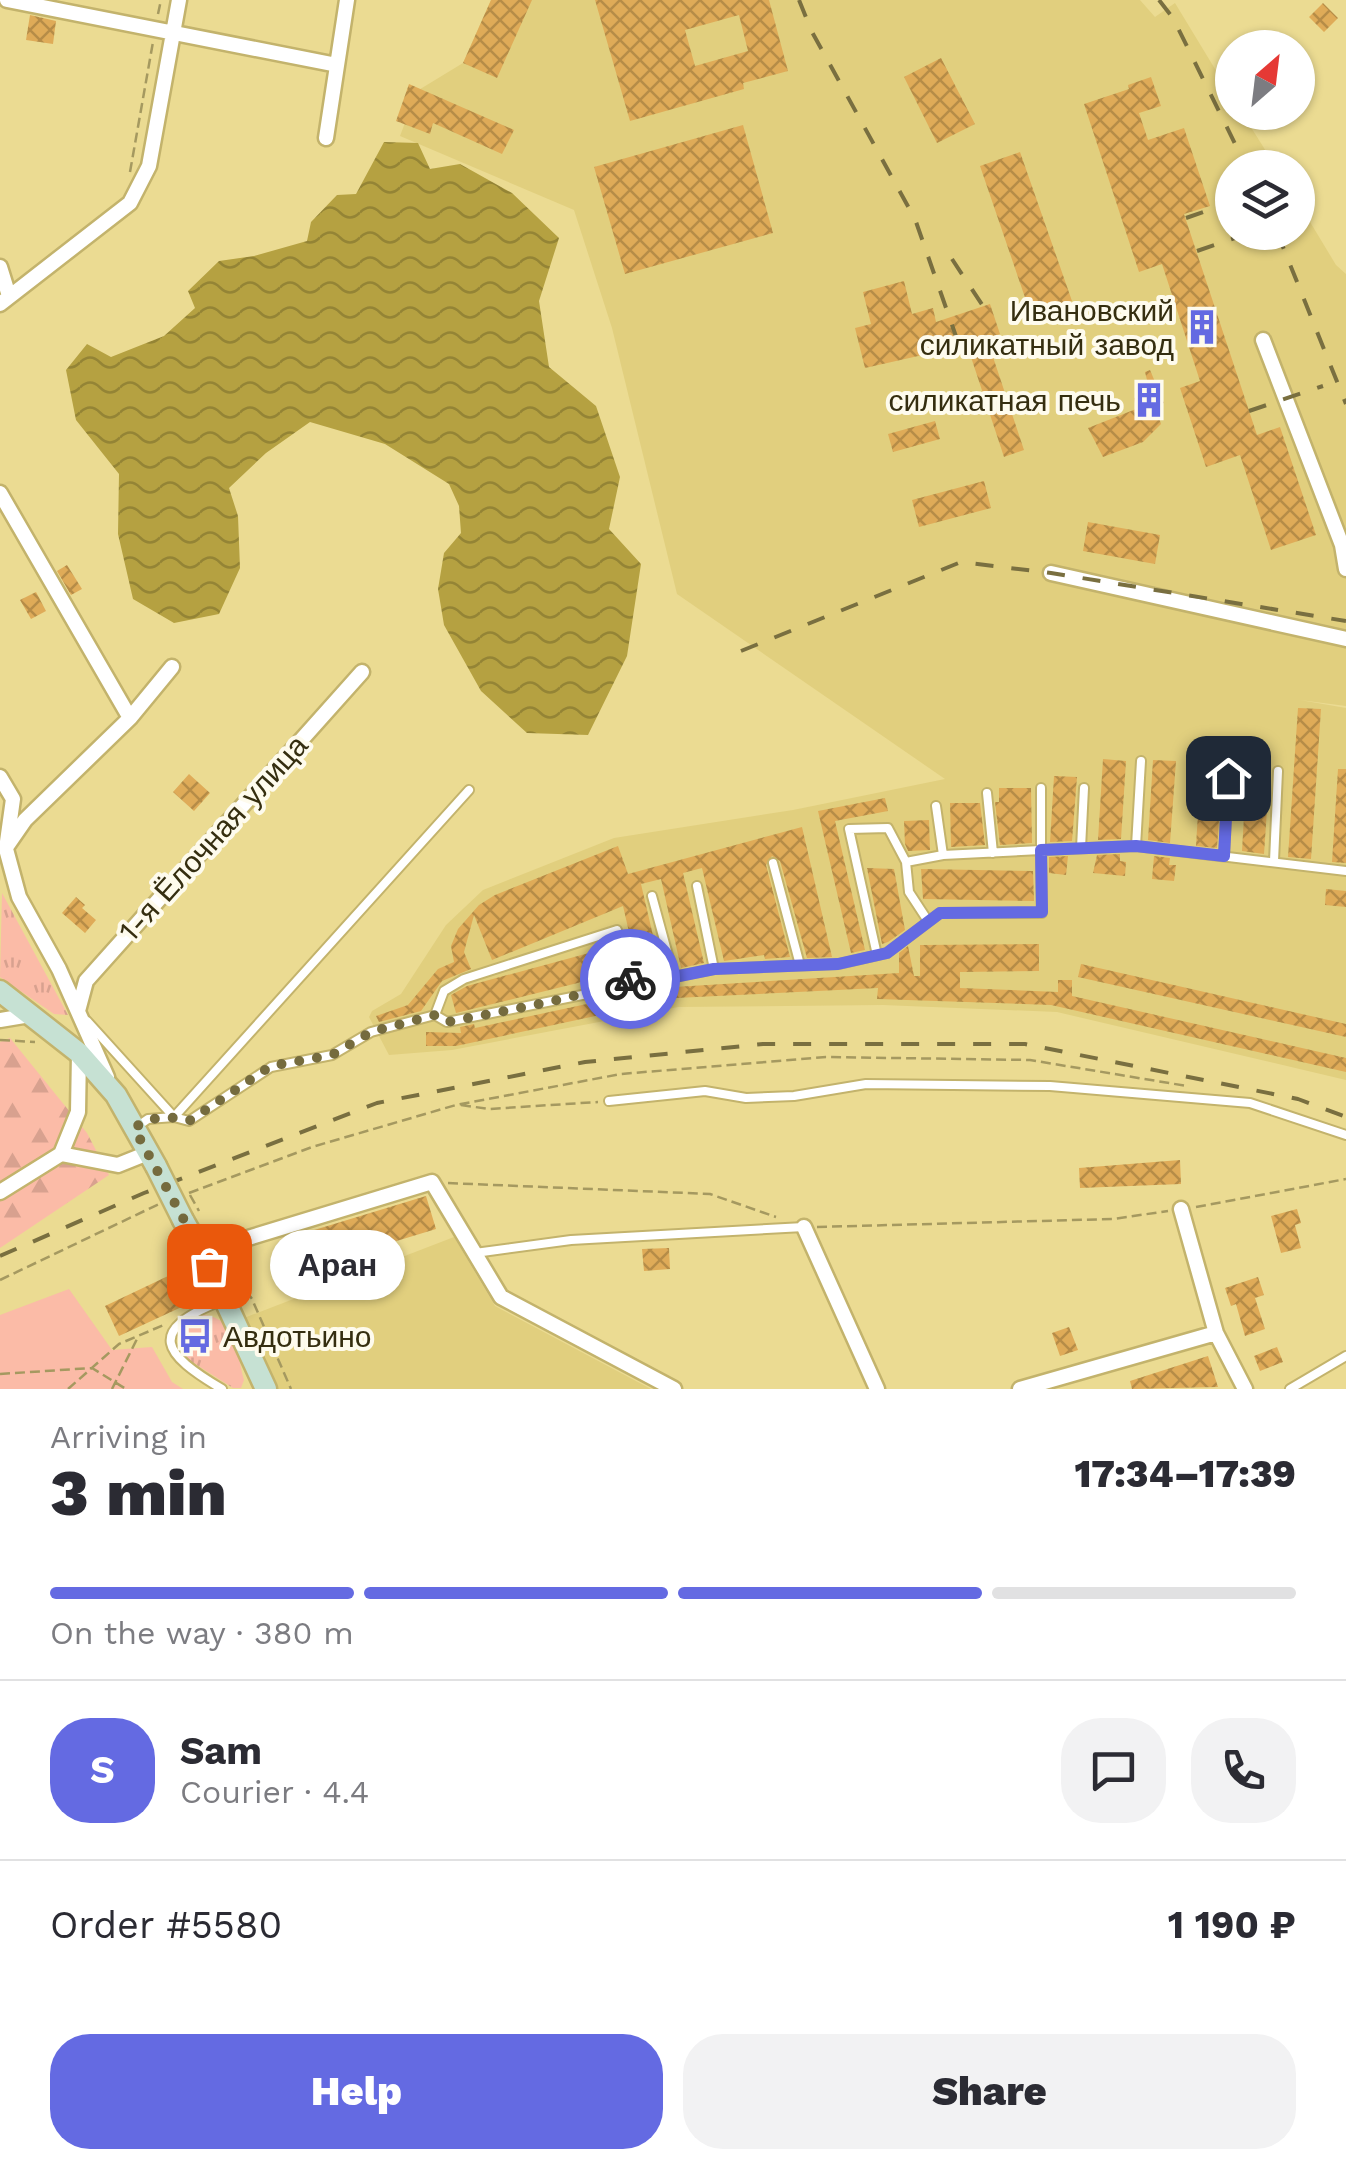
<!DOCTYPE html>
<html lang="en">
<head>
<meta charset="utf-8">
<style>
  :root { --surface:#fff; --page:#f2f2f3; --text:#2b2b33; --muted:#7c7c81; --line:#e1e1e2; --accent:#646ae2 }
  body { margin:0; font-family:"Work Sans",sans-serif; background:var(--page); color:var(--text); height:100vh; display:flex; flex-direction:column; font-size:38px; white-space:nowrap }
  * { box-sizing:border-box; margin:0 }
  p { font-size:32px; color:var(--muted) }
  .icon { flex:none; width:55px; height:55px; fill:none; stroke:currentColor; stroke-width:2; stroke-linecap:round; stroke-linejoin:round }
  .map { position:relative; height:1389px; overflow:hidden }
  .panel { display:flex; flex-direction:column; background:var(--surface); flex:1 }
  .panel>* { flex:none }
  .needle { width:65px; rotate:28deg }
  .buttons { position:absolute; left:1215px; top:30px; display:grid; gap:20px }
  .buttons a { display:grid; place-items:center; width:100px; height:100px; border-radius:50%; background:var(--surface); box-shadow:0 2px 8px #0004; font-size:50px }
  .pin { position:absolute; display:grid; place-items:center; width:85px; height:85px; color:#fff; margin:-42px; border-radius:20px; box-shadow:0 5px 15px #0006 }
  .courier { position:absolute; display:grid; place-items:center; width:100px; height:100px; margin:-50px; border:8px solid #646ae2; border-radius:50%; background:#fff; color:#222; box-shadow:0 2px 12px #0007 }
  .bubble { position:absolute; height:70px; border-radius:35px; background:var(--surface); box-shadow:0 2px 8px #0004; font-size:32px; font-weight:800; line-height:70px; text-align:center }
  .summary em { font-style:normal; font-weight:800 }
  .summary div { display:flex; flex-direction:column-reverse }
  .summary { display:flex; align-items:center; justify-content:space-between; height:170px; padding:0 50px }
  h1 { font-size:65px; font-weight:800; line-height:75px }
  .bar { display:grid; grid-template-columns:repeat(4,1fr); gap:15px 10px; align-content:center; height:120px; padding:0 50px }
  .bar i { height:12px; border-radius:8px; background:var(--line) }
  .bar .on { background:var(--accent) }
  .bar p { grid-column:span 4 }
  .line { display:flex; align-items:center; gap:25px; padding:0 50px; border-top:2px solid var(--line) }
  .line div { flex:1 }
  .round { display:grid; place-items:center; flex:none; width:105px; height:105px; border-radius:40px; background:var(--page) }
  .primary-button { display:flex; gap:20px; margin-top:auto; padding:20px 50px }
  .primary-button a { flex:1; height:115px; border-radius:40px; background:var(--accent); color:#fff; font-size:40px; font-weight:800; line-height:115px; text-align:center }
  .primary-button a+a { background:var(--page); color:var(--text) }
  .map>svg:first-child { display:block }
</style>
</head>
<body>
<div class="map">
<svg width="1346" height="1389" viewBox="0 0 1346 1389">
  <defs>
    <pattern id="grass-tufts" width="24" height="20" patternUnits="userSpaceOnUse" patternTransform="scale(2.5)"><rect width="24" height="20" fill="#fbbba7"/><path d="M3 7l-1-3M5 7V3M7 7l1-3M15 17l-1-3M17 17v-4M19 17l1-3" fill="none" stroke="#d8a18f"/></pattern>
    <pattern id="forest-firs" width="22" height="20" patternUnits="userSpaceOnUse" patternTransform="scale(2.5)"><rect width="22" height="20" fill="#fbbba7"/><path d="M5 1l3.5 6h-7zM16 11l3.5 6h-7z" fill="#d8a18f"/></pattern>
    <pattern id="water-waves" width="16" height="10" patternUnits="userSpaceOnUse" patternTransform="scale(2.5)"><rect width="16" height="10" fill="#b5a141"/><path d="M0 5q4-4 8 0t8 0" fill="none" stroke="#948435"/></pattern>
    <pattern id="building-cross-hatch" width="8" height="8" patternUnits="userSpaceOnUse" patternTransform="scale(2.5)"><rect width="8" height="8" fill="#dfab58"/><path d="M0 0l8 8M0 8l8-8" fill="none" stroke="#b68c47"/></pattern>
  </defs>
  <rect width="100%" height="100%" fill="#ebdb92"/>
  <path fill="#e1cf7e" d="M491 0H1140L1155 17 1175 3 1232 97V112L1242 113 1276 167 1232 168V232H1298V202L1336 265 1346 274V706L1300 700 1346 708V1080L1057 1012 883 1005 678 1007 452 1050 389 1055 369 1017 372 1011 401 994 446 925 483 890 614 838 793 810 945 779 677 594 612 328 574 210 400 136 417 91 463 63Z
    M454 1237 495 1306 651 1389H276L244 1318Z"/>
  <path fill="url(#grass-tufts)" d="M2 893 68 1015 54 1014 0 977Z
    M204 1315C237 1318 237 1355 244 1380L241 1388H233L189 1360C174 1341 181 1321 204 1315Z"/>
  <path fill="url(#forest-firs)" d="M10 1038 87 1133 109 1175 0 1248V1042Z"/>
  <path fill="#fbbba7" d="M69 1289 112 1350 152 1347 172 1382 183 1389H0V1315Z"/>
  <path fill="url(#water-waves)" d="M384 142 418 143 430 169 460 164 512 193 559 238 539 301 549 367 596 406 620 477 609 529 641 564 627 656 588 735 527 733 481 691 444 625 438 589 444 553 461 533 459 506 449 484 385 444 310 422 266 453 229 488 238 516 240 568 219 614 174 623 133 599 118 534 119 474 76 420 66 370 87 344 111 357 164 336 195 308 188 291 219 261 254 256 307 241 311 222 337 195 356 194Z"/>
  <path fill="url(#building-cross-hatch)" fill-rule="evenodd" d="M491 0H532L497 78 463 63Z
    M595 0H769L788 71 743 83 744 89 630 121ZM739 15 748 51 695 66 685 30Z
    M1323 3 1338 18 1324 32 1309 17Z
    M30 15 56 21 53 44 26 40Z
    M941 58 975 124 937 143 904 77Z
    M1151 77 1161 106 1139 113 1148 140 1184 128 1210 206 1184 214 1257 435 1280 427 1316 535 1271 550 1240 455 1206 467 1180 388 1200 381 1162 264 1139 272 1084 104 1129 89 1128 85Z
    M409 84 514 130 502 154 433 123 430 134 396 121Z
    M743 125 773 233 625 274 594 167Z
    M1020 152 1072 301 1031 315 980 166Z
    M904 281 912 314 933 308 936 322 990 304 1000 334 987 339 1024 450 1004 457 967 345 865 368 855 328 871 324 863 292Z
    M1150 370 1164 403 1155 406 1161 424 1143 442 1103 457 1088 428 1136 409 1134 398 1150 392 1145 372Z
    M935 421 940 439 893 452 888 434Z
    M984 481 991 508 919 527 912 500Z
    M1088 522 1160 535 1155 564 1083 551Z
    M67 565 82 589 71 595 57 571Z
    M36 592 46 611 31 619 20 600Z
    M1298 708 1321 709 1311 859 1288 857Z
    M1103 759 1126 761 1121 839 1098 840Z
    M1153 760 1176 761 1170 843 1148 840Z
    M1201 763 1223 765 1217 848 1196 846Z
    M1247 763 1270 765 1264 854 1242 851Z
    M1338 769H1346V863L1332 862Z
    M189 774 210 793 194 811 173 792Z
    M1054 776 1077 777 1072 841 1050 842Z
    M999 788H1031L1032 843 1000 845 995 802H999Z
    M885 798 888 811 835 821 865 950 851 953 818 811Z
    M950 803H980L985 845 951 847Z
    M929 820 930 850 908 851 905 844 904 821Z
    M802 827 832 957 807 958 780 861 772 856 766 865 790 957 765 959 764 955 724 961 702 868 683 873 704 963 681 968 661 879 641 884 661 970 638 971 623 906 492 960 474 915 464 952 471 969 442 981 421 1011 379 1022 376 1016 408 1005 438 969 454 962 451 946 458 929 479 905 495 895 618 846 628 874Z
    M1120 854V861L1126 862 1125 876 1093 873 1097 855Z
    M1068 856 1066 875 1049 873V857Z
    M1154 856 1170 858 1169 865H1176L1174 881 1152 879Z
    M867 868 894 869 905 930 888 942 882 944Z
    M921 869 1033 871 1034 901 923 899Z
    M1326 889 1346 891V907L1325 905Z
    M76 897 85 905 82 908 96 920 85 933 62 913Z
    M1039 944V971L960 972V988L1058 992V980H1072V996L1346 1058V1072L1051 1005 877 999 878 988 676 998 646 1005 642 989 899 973V953L908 946 914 976H920V945Z
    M611 947 618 973 456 1013 451 995 467 986Z
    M1081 964 1346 1024V1037L1078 977Z
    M624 996 628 1009 456 1046H426V1032L461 1033 460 1027 474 1024 475 1028Z
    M1180 1160 1181 1184 1080 1188 1079 1168Z
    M426 1196 436 1229 321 1264 311 1231Z
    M1297 1209 1301 1223 1295 1225 1301 1248 1281 1253 1271 1216Z
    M669 1248 670 1269 644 1271 642 1249Z
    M187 1267 201 1298 119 1336 105 1306Z
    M1258 1277 1264 1295 1255 1298 1265 1329 1245 1336 1236 1304 1231 1306 1225 1288Z
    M1069 1327 1078 1350 1060 1356 1052 1333Z
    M1277 1347 1283 1362 1260 1371 1254 1356Z
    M1208 1356 1218 1387 1132 1389 1130 1381Z"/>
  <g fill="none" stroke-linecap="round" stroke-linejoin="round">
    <defs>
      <path id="service" d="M987 793 993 853
        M936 806 943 855
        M1136 846 1141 761
        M1081 848 1084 788
        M1224 856 1228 778
        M1274 861 1278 771
        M773 863 800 965
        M697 886 714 969
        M652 896 674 977
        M928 921 909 892 906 862 943 855 1041 850V788
        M877 955 849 829 888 828 906 862
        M435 1015 444 991 464 979 617 930 631 979
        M87 1021 174 1117 189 1121 271 1067 332 1055 371 1032 435 1015 447 1022 592 993 631 979 674 977 714 969 839 964 887 953 940 913H1042L1041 850 1136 846 1346 871
        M609 1101 705 1091 746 1098 794 1096 866 1084 1050 1086 1250 1103 1346 1135
        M138 1126 148 1119 174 1117 469 790
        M475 1253 571 1240 804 1227
        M221 1301C145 1331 163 1354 222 1389
        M1290 1389 1346 1356"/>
      <path id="minor" d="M7 0 337 65
        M326 138 347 0
        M0 267 9 296
        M0 304 130 203 149 166 179 0
        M1263 340 1342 545
        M0 493 130 718
        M1346 543 1342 545 1346 569
        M1051 573 1346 639
        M0 777 13 799 6 849 19 897 59 969 107 1077
        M7 846 25 820 130 718 172 667
        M78 1011 86 981 362 672
        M0 1020 30 1015
        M61 1154 118 1165 148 1153
        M0 1192 61 1154 78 1112 79 1053
        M1181 1209 1216 1333 1245 1389
        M804 1227 877 1389
        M209 1266 248 1238 432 1182 501 1297 674 1389
        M1020 1389 1216 1333"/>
      <path id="secondary" d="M0 991 79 1053 116 1095 156 1166
        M183 1220 209 1266 266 1389"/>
    </defs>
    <use href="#service" stroke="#c3b36c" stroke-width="12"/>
    <use href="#minor" stroke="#c3b36c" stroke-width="19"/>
    <use href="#secondary" stroke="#c3b36c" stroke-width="25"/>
    <path stroke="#a59960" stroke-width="2.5" stroke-dasharray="10 5" stroke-linecap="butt" d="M158 14 161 0
      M130 172 153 42
      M0 1040 35 1042
      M461 1105 489 1109 598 1102
      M448 1183 710 1194 776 1217
      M189 1193 312 1147 456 1105 621 1074 826 1057 1030 1060 1187 1086
      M1196 1207 1346 1179
      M817 1227 1113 1219 1168 1211
      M229 1266 252 1299 291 1389
      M0 1280 159 1204
      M0 1374 92 1368 126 1389
      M68 1389 119 1344 166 1324
      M112 1389 138 1337"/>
    <use href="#service" stroke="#fff" stroke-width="8"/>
    <use href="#minor" stroke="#fff" stroke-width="14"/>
    <use href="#secondary" stroke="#c6e1d3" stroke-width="20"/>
    <path stroke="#796f40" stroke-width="4" stroke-dasharray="18 18" stroke-linecap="butt" d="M799 0 812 32 915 219 959 345
      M1159 0 1173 18 1247 168
      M1186 218 1232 202
      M1277 232 1346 404
      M1197 251 1253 232
      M952 259 983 306
      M1249 411 1323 386
      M741 651 961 562 1051 573 1346 621
      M0 1256 144 1193 377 1103 585 1062 763 1044H1025L1298 1099 1346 1117"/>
    <defs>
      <path id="secondary-bridge" d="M156 1166 183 1220"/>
    </defs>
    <use href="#secondary-bridge" stroke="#c3b36c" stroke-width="25" stroke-linecap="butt"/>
    <path stroke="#a59960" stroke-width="2.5" stroke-dasharray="10 5" stroke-linecap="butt" d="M190 1195 199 1211"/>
    <use href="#secondary-bridge" stroke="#c6e1d3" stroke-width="20"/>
  </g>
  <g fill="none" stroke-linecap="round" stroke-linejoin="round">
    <path stroke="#756b3e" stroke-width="10" stroke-dasharray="0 18" d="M209 1266 134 1128C152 1116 168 1115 189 1121L271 1066 332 1055 371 1032 435 1015 448 1022C509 1010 571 1000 630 979"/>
    <path stroke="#646ae2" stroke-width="12" d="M630 979 674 977 714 969 838 964 887 953 940 913 1042 912 1041 850 1136 846 1224 856 1228 778"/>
  </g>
  <defs>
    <symbol id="building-bare" viewBox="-9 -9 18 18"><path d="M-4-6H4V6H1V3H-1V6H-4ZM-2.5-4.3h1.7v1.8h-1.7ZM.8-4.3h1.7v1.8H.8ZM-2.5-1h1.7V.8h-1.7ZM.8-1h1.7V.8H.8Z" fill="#646ae2" stroke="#fefbed" stroke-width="2.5" paint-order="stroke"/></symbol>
    <symbol id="bus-bare" viewBox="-9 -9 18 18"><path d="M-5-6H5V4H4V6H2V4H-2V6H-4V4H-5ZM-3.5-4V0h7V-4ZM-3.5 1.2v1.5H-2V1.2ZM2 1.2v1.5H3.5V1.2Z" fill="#646ae2" stroke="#fefbed" stroke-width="2.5" paint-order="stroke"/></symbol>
  </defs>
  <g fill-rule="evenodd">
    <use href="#building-bare" x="1177" y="302" width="50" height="50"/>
    <use href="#building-bare" x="1124" y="375" width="50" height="50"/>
    <use href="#bus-bare" x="170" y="1311" width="50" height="50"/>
  </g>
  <g text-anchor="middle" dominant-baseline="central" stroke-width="8" stroke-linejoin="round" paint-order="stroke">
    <g font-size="30" fill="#352e10" stroke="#fefbed" text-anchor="end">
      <text x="1174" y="310">Ивановский<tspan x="1174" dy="34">силикатный завод</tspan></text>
      <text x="1121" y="400">силикатная печь</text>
      <text x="223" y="1336" text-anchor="start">Авдотьино</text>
    </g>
    <g font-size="30" fill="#352e10" stroke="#fefbed">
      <text transform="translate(213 838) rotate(-48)">1-я Ёлочная улица</text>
    </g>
  </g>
</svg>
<div class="buttons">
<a><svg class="needle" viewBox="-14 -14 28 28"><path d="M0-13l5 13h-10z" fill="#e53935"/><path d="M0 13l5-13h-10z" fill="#7c7c81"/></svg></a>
<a><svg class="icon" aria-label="layers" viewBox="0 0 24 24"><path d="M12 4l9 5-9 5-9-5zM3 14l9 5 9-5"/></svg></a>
</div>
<div class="pin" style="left:209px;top:1266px;background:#ea580c"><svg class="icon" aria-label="bag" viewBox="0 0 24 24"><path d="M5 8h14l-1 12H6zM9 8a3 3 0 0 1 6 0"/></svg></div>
<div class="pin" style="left:1228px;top:778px;background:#1f2937"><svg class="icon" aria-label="home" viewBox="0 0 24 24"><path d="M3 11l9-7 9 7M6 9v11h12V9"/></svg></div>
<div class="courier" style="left:630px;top:979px"><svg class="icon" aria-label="bike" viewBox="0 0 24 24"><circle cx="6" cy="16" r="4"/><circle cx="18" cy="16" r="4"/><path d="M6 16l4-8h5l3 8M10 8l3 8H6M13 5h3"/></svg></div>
<div class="bubble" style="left:270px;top:1230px;width:135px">Аран</div>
</div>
<section class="panel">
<div class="summary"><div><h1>3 min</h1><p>Arriving in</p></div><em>17:34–17:39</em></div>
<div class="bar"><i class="on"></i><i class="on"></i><i class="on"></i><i></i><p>On the way · 380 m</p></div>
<div class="line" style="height:180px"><b class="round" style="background:var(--accent);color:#fff">S</b><div><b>Sam</b><p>Courier · 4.4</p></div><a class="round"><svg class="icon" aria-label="chat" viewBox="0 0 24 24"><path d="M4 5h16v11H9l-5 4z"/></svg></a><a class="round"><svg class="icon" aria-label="phone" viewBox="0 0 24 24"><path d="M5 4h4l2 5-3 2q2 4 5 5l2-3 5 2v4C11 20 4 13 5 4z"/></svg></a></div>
<div class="line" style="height:130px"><div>Order #5580</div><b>1 190 ₽</b></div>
<div class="primary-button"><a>Help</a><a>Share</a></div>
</section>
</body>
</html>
